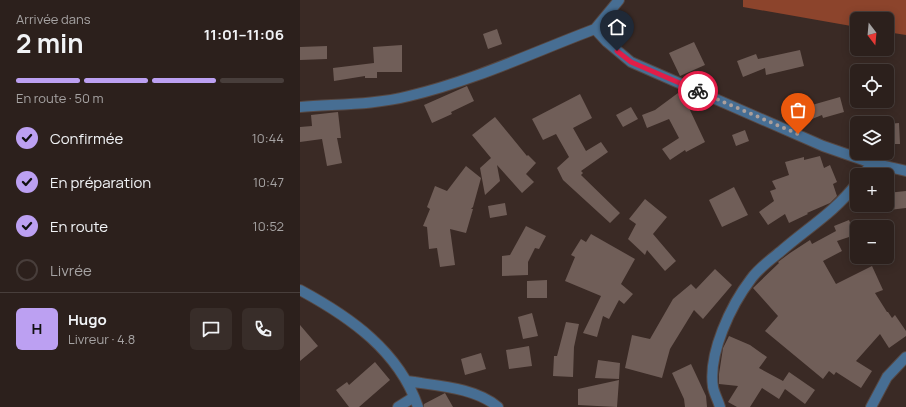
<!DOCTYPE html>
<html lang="fr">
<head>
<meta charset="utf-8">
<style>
  :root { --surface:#2c201c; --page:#382d29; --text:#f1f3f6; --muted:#a6a3a3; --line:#483e3b; --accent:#bca0f2 }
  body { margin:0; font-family:Manrope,sans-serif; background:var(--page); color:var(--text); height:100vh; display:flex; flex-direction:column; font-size:15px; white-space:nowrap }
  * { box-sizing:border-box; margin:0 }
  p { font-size:13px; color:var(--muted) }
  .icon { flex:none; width:22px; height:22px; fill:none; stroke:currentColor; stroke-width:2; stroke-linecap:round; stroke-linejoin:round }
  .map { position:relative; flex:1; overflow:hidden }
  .panel { display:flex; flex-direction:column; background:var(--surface); width:300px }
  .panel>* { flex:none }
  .needle { width:26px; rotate:164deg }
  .controls { position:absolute; left:550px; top:12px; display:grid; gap:8px }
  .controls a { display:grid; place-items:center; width:44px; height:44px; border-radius:6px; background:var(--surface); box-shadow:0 2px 10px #0003,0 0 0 1px var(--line); font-size:20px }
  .pin { position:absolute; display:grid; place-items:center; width:34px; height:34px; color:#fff; margin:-41px -17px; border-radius:50% 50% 50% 0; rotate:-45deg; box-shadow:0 0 4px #0007 }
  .pin .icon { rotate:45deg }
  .courier { position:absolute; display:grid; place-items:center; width:40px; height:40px; margin:-20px; border:3px solid #e11d48; border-radius:50%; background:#fff; color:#222; box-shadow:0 1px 5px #0007 }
  .headline em { font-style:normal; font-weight:700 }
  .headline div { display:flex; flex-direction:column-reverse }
  .headline { display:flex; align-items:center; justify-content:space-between; height:68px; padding:0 16px }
  h1 { font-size:26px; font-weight:700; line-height:30px }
  .bar { display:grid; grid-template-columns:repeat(4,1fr); gap:6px 4px; align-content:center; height:48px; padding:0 16px }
  .bar i { height:5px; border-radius:3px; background:var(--line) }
  .bar .selected { background:var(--accent) }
  .bar p { grid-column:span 4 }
  .line { display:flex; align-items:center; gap:10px; padding:0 16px; border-top:1px solid var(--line) }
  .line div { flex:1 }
  .round { display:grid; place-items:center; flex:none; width:42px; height:42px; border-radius:6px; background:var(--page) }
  ol { padding:0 16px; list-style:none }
  li { display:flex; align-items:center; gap:12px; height:44px }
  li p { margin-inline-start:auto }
  li .icon { padding:4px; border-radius:50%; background:var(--accent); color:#111; stroke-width:4 }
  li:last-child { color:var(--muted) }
  li i { width:22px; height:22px; border:2px solid var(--line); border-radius:50% }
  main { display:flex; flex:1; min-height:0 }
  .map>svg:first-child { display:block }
</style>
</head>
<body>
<main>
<section class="panel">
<div class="headline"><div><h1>2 min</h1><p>Arrivée dans</p></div><em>11:01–11:06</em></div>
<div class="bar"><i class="selected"></i><i class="selected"></i><i class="selected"></i><i></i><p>En route · 50 m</p></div>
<ol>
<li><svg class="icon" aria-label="check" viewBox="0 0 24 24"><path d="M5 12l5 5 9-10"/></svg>Confirmée<p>10:44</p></li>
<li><svg class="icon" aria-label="check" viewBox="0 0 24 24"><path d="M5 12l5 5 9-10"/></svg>En préparation<p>10:47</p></li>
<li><svg class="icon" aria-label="check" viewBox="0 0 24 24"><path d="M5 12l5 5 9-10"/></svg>En route<p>10:52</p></li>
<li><i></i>Livrée</li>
</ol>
<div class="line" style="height:72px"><b class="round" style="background:var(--accent);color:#111">H</b><div><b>Hugo</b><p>Livreur · 4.8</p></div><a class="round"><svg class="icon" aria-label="chat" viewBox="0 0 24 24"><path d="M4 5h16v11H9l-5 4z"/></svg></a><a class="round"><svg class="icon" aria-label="phone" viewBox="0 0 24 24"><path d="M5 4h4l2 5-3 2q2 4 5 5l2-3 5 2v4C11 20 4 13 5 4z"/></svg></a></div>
</section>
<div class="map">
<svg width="606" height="407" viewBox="0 0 606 407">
  <rect width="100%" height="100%" fill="#3a2a25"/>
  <path fill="#8c442c" d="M443 0H606V35L587 32V19H557V27L443 7Z"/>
  <path fill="#705e58" d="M197 29 202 44 188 49 183 34Z
    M394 42 405 65 380 76 369 53Z
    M102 45V72H77V78H65V76L34 81 33 68 74 63 73 47Z
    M27 46V59L0 60V47Z
    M500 50 504 66 466 75 465 68 443 77 437 61 456 54 458 59Z
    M167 86 174 101 151 112 152 114 132 123 124 105Z
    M378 93 389 108 405 142 386 152 385 150 370 160 362 149 379 138 369 119 347 128 342 115 355 110Z
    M280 94 292 118 273 128 286 151 301 142 308 152 281 171 283 173 281 175 320 213 310 223 263 180 257 168 269 157 256 134 243 140 232 119Z
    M540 97 544 112 523 118 522 115 502 123 496 108 511 103 512 105Z
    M331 107 338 119 323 127 316 115Z
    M38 112 41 138H37L42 163 27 166 22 139 0 142V127L12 126 11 115Z
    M195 117 227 156 228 155 236 163 226 174 234 182 222 193 197 165 200 181 185 195 180 168 191 158 172 135Z
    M599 123 600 144H587V124Z
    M445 130 449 141 436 146 432 135Z
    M520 156 524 168 530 165 537 182 533 184 537 196 530 203 507 213 508 214 489 223 485 214 468 225 459 212 474 201 470 191 476 189 472 181 489 175 485 162 504 157V160Z
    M166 166 181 178 173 207 171 209H173L166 233 150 229 155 265 140 267 137 248 129 249 127 227 123 226 130 209 127 207 135 186 147 191Z
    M434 187 448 215 422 227 409 200Z
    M606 191V208L589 210 587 193Z
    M345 199 367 217 353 234 376 261 365 271 347 250 345 255 328 239 336 224 329 219Z
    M205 203 207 215 190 218 188 206Z
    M549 220 555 235 537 241 542 251 523 261 536 284 572 266 583 290 575 293 587 312H588L592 318 595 315 606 331V336L589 348 580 334 556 361 572 371 561 388 536 372 534 375 529 371 523 379 465 331 478 316 453 288 479 263 478 262 490 253 510 240 512 244 536 231 534 226Z
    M226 226 246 236 239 249 235 248 228 262V275L202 276V256L210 255Z
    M291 234 335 259 321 284 333 294 324 304 319 300 309 319 303 316 297 337 283 333 301 296 265 281 275 257 271 255 281 239 286 242Z
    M415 269 432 285 403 319 394 310 370 349 362 378 325 368 332 335 350 339 373 299 391 284 396 289Z
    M247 280V298H227V281Z
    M232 313 238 336 223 339 218 317Z
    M266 322 279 324 274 347 273 377 253 376 254 356H257Z
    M0 325 18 346 0 361Z
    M429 336 450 345 467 357 459 368 483 381 489 372 515 390 505 404 485 389 479 399 462 388 450 407H437L428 402 438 386 419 384V374L423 348Z
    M229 346 232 366 209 369 206 350Z
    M181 353 186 369 165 375 161 359Z
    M298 360 320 363 319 379 295 378Z
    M75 362 90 380 59 407H49L36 390 47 382 49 385Z
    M391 364 406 396 407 407H385L384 399 372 373Z
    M319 380 317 407 278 405V389Z
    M145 393 153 407H124V404Z"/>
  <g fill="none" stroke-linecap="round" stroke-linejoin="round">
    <defs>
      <path id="street" d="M319 0 295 29 307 42 331 62 523 146 572 163 606 171
        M0 107C36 104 74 105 109 96 173 81 234 52 295 29
        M563 175 572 163
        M0 290C50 317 99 351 118 407
        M107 381C137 386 174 387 198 407
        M98 407 114 397
        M420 407C418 400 414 393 413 387 408 353 431 305 451 279 458 269 470 260 480 252 507 228 534 213 557 183
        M571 407 587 377 606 357"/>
    </defs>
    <use href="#street" stroke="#564742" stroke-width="12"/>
    <use href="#street" stroke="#476e93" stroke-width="10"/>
  </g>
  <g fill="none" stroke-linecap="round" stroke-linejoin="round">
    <path stroke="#ab9f9b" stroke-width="4" stroke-dasharray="0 7.2" d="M398 91 498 134"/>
    <path stroke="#e11d48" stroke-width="5" d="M317 51 331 62 398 91"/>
  </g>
</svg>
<div class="controls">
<a><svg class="needle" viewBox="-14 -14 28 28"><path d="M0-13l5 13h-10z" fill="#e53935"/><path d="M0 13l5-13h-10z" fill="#a6a3a3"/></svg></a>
<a><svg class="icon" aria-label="locate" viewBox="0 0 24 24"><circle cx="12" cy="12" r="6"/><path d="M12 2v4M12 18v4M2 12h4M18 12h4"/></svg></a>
<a><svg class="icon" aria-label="layers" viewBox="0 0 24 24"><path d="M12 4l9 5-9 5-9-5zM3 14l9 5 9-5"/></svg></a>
<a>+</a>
<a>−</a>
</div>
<div class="pin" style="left:498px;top:134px;background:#ea580c"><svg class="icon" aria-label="bag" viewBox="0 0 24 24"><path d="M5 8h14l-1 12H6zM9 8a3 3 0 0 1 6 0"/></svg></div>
<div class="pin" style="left:317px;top:51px;background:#1f2937"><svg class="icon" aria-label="home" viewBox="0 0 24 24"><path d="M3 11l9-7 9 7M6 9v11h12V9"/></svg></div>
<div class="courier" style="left:398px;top:91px"><svg class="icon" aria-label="bike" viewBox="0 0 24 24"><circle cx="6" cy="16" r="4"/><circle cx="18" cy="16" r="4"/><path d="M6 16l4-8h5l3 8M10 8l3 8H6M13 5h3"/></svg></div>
</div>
</main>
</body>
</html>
